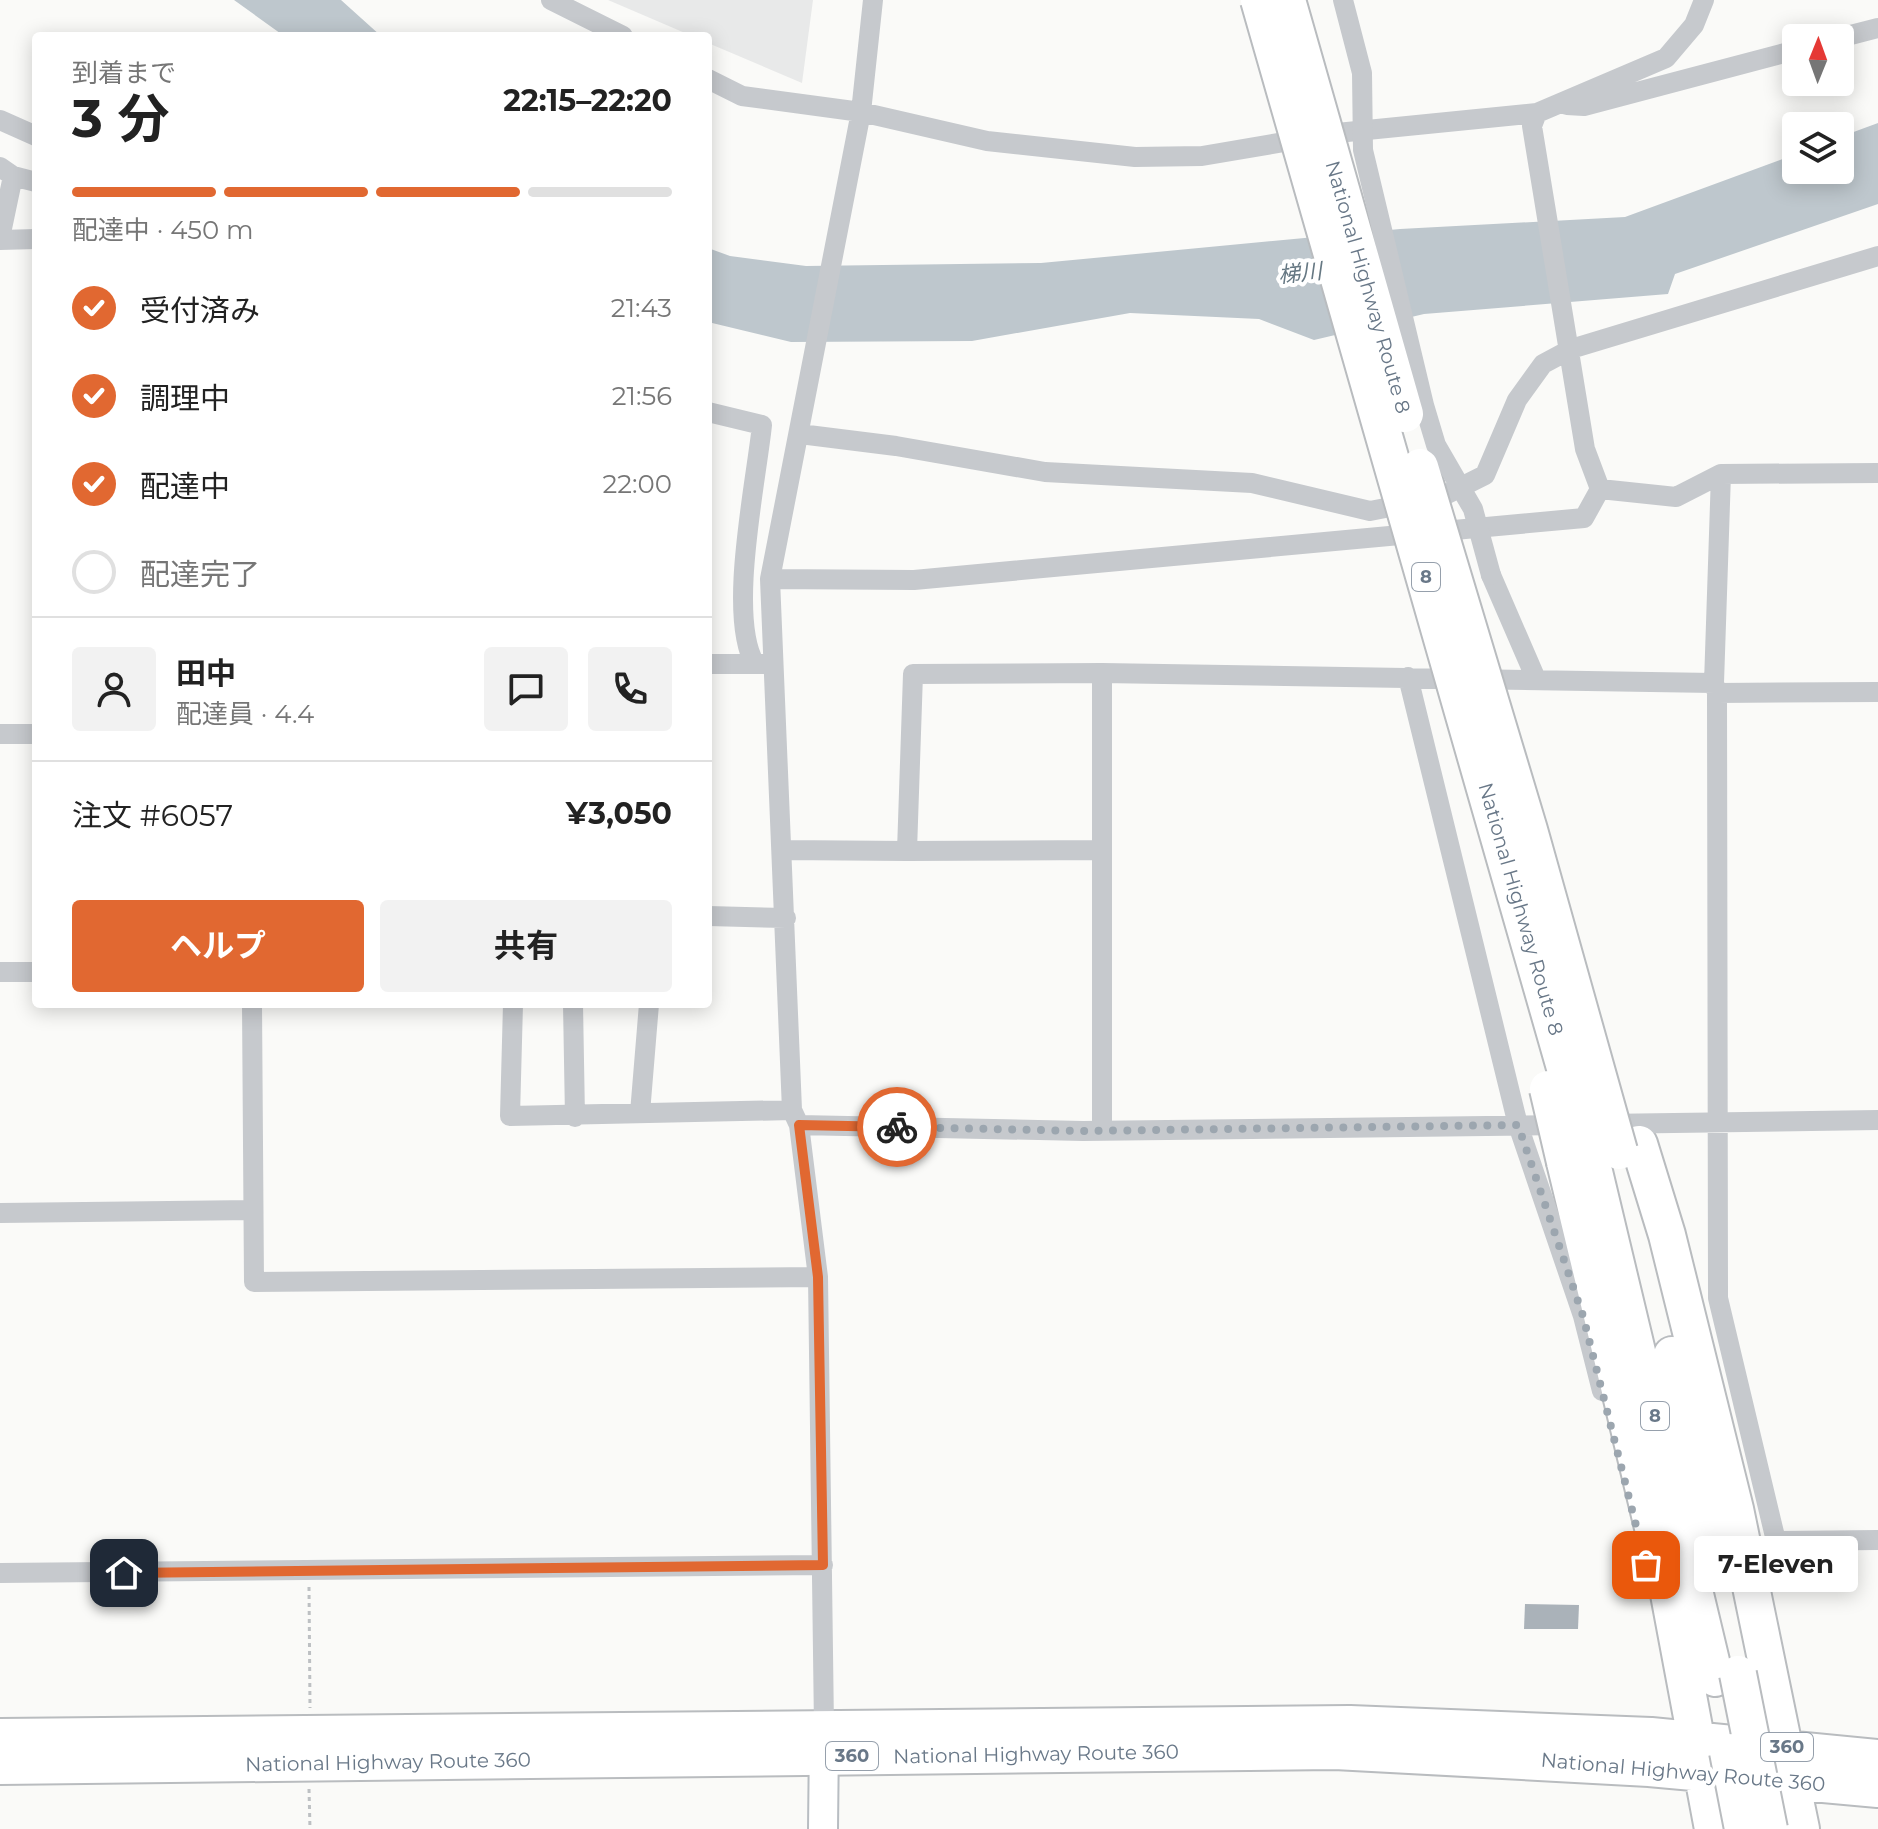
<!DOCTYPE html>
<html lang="ja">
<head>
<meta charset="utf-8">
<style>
  :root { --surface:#fff; --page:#f2f2f2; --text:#222; --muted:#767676; --line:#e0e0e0; --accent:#e16831 }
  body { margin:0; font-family:Montserrat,"Noto Sans JP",sans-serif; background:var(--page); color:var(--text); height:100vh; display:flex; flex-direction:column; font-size:30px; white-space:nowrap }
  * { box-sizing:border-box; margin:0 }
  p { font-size:26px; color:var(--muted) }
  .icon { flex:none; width:44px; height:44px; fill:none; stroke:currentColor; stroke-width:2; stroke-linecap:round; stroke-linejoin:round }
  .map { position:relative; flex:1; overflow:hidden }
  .drawer { position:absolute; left:32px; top:32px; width:680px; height:976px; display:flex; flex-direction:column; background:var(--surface); border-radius:8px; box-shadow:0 4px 20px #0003 }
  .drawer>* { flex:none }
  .needle { width:52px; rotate:1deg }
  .controls { position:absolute; left:1782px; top:24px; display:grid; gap:16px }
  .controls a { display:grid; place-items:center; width:72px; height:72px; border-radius:8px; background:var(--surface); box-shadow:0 4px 20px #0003; font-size:40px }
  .pin { position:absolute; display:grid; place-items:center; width:68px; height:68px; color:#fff; margin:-34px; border-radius:16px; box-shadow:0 4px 12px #0006 }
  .courier { position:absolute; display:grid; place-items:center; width:80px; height:80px; margin:-40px; border:6px solid #e16831; border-radius:50%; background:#fff; color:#222; box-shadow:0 2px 10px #0007 }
  .bubble { position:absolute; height:56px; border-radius:8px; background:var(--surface); box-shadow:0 4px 20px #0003; font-size:26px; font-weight:700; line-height:56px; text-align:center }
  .headline em { font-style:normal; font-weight:700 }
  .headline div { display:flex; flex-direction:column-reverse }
  .headline { display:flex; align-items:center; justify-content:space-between; height:136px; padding:0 40px }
  h1 { font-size:52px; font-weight:700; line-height:60px }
  .bar { display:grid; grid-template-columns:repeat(4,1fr); gap:12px 8px; align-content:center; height:96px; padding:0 40px }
  .bar i { height:10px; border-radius:6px; background:var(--line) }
  .bar .selected { background:var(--accent) }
  .bar p { grid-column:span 4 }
  .line { display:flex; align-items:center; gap:20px; padding:0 40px; border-top:2px solid var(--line) }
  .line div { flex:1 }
  .round { display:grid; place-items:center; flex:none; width:84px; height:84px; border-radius:8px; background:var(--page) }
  ol { padding:0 40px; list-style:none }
  li { display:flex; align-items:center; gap:24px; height:88px }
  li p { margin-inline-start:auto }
  li .icon { padding:8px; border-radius:50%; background:var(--accent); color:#fff; stroke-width:4 }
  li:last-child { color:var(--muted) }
  li i { width:44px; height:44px; border:4px solid var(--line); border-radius:50% }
  .primary-button { display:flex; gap:16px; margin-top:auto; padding:16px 40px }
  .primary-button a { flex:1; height:92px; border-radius:8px; background:var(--accent); color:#fff; font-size:32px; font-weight:700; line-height:92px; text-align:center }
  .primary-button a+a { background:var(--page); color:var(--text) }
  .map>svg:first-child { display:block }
</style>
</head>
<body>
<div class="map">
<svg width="1878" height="1829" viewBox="0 0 1878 1829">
  <rect width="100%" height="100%" fill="#fafaf8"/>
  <path fill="#e8e9e9" d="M608 0H813L802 83 708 43V36H692Z"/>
  <path fill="#bec7cd" d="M234 0H341L381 36H284Z
    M1878 123V204L1675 274 1668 294 1424 314 1314 340 1259 319 1130 313 972 341 791 342 708 322V248L730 256 806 266 1041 263 1400 229 1625 217 1796 154V170H1840V137Z"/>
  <path fill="#aab2b9" d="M1525 1604 1579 1605 1578 1629H1524Z"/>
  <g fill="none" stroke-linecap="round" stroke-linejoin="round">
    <defs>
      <path id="secondary" d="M823 1829 824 1739"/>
      <path id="highway" d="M1639 1144 1667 1235 1735 1509 1801 1829
        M1590 1155 1715 1678
        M1565 1162 1669 1594 1713 1829
        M1672 1355 1714 1563
        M0 1737 1350 1724 1651 1736 1878 1758
        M0 1766 1335 1751 1649 1768 1878 1789"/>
    </defs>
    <use href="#secondary" stroke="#b8bdc2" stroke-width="32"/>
    <use href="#highway" stroke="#b9bcbf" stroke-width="40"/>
    <path stroke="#bdc0c3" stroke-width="3" stroke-dasharray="4 4" stroke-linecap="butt" d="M309 1587 310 1708
      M309 1789 310 1829"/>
    <path stroke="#c6c9cd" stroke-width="20" d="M551 0 623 36
      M1839 38 1878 28
      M708 79 742 96 861 112 987 141 1135 157 1202 156 1337 133 1537 113 1666 58 1694 25 1704 0
      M1567 105 1584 106 1796 50
      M1537 113 1532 126 1585 449 1600 489
      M0 120 36 136
      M0 167 13 176 0 238
      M13 176 36 182
      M0 240 36 239
      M708 412 762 425C756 483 727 617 755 664
      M800 434 896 446 1045 472 1252 483 1370 511 1441 497 1485 475 1517 400 1543 364 1571 349 1878 256
      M1721 474 1714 683 1717 693 1718 1298 1776 1541 1878 1540
      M1600 489 1676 497 1721 474 1878 473
      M1491 575 1536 679
      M770 579 914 580 1584 518 1600 489
      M708 664H763
      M1102 673V1131
      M1408 677 1518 1125 1583 1316 1602 1391
      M1717 693 1878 692
      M0 734H36
      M782 850 907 851 913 674 1102 673 1714 683
      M907 851 1102 850
      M708 916 786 918
      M0 972H36
      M252 1004 254 1282 818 1277
      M513 1004 510 1116 792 1110
      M573 1004 575 1117
      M640 1113 649 1004
      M1603 1124 1878 1120
      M799 1125 1083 1131 1563 1125
      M0 1213 253 1210
      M0 1573 823 1565
      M824 1727 818 1277 799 1125 792 1110 770 579 861 112 873 0"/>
    <use href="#secondary" stroke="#fff" stroke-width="28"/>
    <use href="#highway" stroke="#fff" stroke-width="36"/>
    <defs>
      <path id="highway-bridge" d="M1259 0 1590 1155
        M1287 0 1405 414
        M1420 467 1529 830 1619 1151
        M1548 1089 1565 1162
        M1738 1674 1769 1829
        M1728 1752 1743 1829"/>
    </defs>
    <use href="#highway-bridge" stroke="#b9bcbf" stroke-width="40" stroke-linecap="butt"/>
    <path stroke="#c6c9cd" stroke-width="20" d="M1343 0 1362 73 1363 150 1424 405 1436 445 1473 509 1491 575"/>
    <use href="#highway-bridge" stroke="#fff" stroke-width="36"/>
  </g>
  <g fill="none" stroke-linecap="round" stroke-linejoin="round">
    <path stroke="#9ca6af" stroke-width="8" stroke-dasharray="0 14.4" d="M897 1127 1083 1131 1518 1125 1583 1316 1646 1565"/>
    <path stroke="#e16831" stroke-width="10" d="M124 1573 823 1565 818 1277 799 1125 897 1127"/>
  </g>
  <g text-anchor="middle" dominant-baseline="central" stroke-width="8" stroke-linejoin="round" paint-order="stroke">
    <g fill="#fff" stroke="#96a0ac" stroke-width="2">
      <rect x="1412" y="563" width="28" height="28" rx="6"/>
      <rect x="1641" y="1402" width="28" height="28" rx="6"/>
      <rect x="1761" y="1733" width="52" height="28" rx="6"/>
      <rect x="826" y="1742" width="52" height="28" rx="6"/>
    </g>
    <g font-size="18" font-weight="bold" fill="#697888">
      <text x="1426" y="577">8</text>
      <text x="1655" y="1416">8</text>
      <text x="1787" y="1747">360</text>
      <text x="852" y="1756">360</text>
    </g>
    <g font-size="20" fill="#697888" stroke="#fff">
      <text transform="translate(1368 287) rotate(74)">National Highway Route 8</text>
      <text transform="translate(1521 909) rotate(74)">National Highway Route 8</text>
      <text transform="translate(1036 1754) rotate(-1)">National Highway Route 360</text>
      <text transform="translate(388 1762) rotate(-1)">National Highway Route 360</text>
      <text transform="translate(1683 1772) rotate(5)">National Highway Route 360</text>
    </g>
    <g font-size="22" font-style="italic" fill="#667883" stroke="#fff">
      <text transform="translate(1300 273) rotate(-6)">梯川</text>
    </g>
  </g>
</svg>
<div class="controls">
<a><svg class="needle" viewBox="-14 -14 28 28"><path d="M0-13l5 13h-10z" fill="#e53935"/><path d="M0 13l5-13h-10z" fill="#767676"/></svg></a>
<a><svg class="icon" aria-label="layers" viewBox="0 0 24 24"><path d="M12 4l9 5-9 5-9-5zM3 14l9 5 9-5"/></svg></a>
</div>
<div class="pin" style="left:1646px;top:1565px;background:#ea580c"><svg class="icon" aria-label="bag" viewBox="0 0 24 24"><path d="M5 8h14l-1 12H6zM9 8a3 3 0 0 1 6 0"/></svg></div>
<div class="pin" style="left:124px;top:1573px;background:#1f2937"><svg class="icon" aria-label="home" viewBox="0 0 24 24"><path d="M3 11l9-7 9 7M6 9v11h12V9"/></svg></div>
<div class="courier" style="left:897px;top:1127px"><svg class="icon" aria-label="bike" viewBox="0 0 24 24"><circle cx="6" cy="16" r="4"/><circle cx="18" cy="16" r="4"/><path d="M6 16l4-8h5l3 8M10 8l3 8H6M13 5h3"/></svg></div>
<div class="bubble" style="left:1694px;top:1536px;width:164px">7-Eleven</div>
<section class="drawer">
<div class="headline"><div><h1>3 分</h1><p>到着まで</p></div><em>22:15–22:20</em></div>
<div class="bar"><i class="selected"></i><i class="selected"></i><i class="selected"></i><i></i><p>配達中 · 450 m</p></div>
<ol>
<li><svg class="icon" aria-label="check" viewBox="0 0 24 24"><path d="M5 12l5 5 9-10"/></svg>受付済み<p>21:43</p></li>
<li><svg class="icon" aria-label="check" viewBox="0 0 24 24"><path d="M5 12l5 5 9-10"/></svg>調理中<p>21:56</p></li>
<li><svg class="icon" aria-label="check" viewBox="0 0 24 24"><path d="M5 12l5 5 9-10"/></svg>配達中<p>22:00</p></li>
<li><i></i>配達完了</li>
</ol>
<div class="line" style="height:144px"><a class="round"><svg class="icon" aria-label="person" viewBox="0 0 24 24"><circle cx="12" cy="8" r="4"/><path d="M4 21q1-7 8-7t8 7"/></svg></a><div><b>田中</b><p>配達員 · 4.4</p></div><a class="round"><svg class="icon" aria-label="chat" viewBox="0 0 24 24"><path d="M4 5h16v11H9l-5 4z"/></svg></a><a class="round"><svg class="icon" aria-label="phone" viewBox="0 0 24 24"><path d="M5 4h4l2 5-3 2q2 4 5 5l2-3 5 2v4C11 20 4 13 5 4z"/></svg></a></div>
<div class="line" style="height:104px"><div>注文 #6057</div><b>¥3,050</b></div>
<div class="primary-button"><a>ヘルプ</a><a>共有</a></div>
</section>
</div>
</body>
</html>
